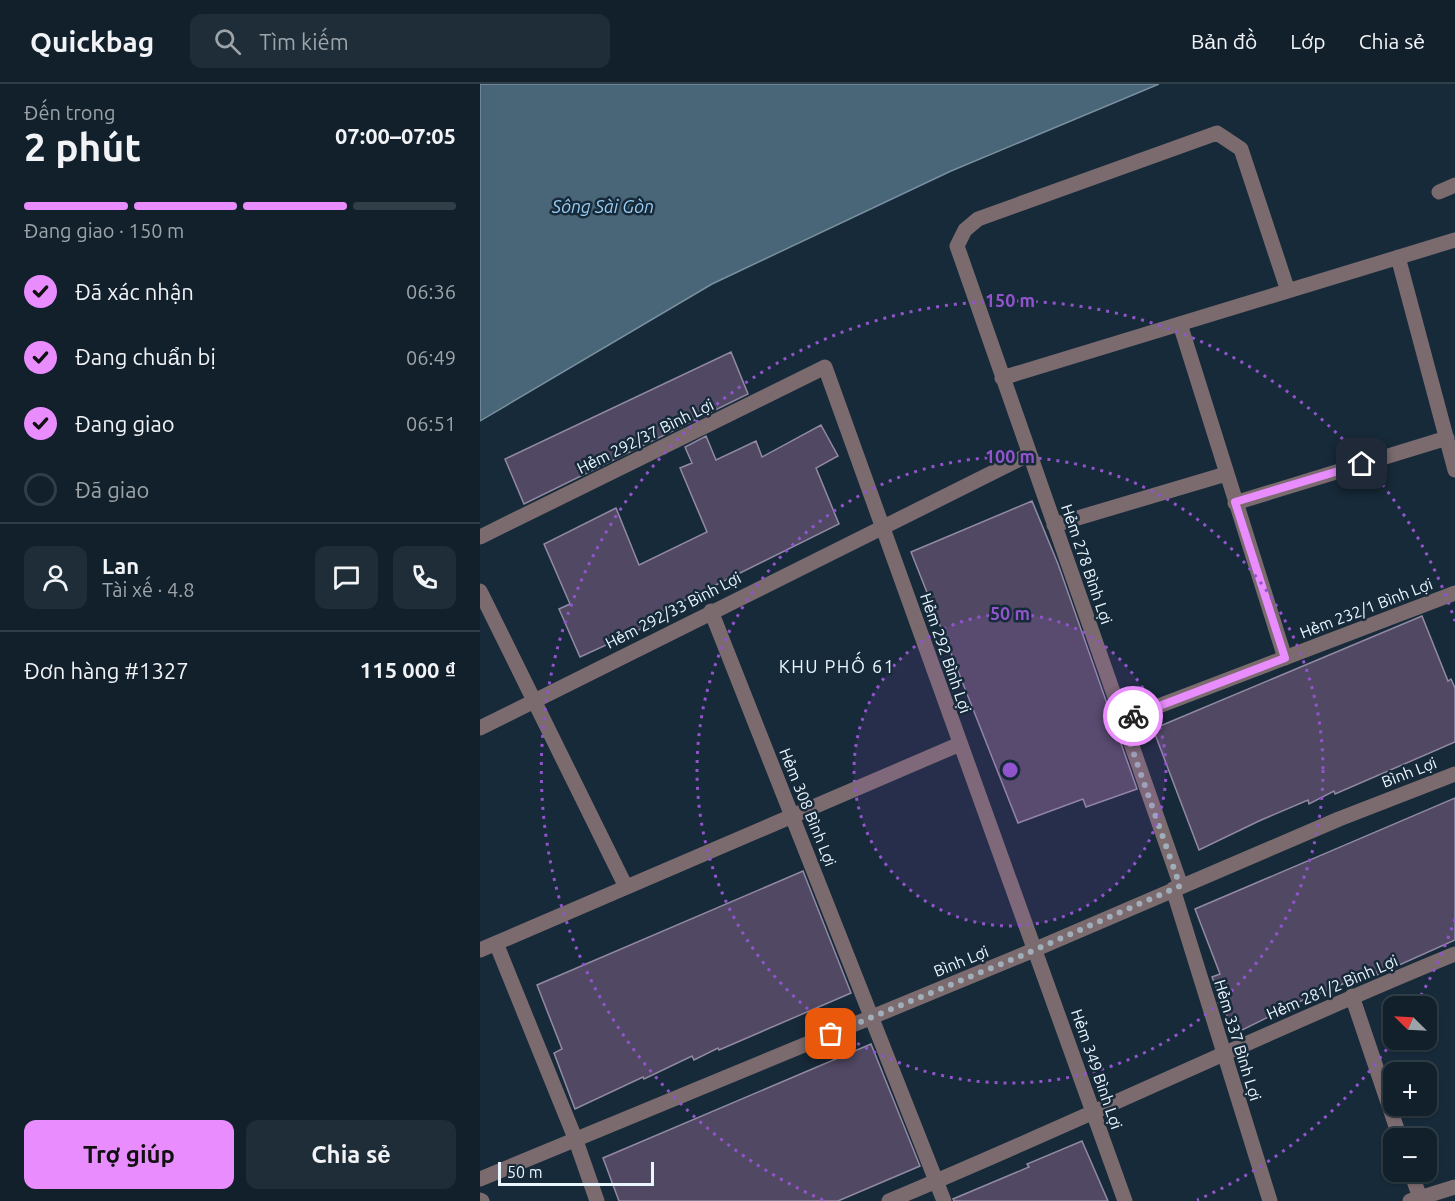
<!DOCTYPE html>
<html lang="vi">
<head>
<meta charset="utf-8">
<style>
  :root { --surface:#11202b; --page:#1e2d37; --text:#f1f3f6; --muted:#9ca3a9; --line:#303e47; --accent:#e98dfe }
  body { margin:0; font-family:Ubuntu,sans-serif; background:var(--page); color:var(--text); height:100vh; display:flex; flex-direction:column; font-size:22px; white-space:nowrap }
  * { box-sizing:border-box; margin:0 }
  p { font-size:20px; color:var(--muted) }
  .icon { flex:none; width:33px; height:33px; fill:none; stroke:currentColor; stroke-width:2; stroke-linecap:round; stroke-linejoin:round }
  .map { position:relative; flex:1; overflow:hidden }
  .sheet { display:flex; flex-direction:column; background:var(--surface); width:480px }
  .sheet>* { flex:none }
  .needle { width:39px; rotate:294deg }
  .controls { position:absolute; left:903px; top:912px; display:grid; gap:12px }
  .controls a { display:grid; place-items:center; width:54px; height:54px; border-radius:12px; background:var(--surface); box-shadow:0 2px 4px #0004,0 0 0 2px var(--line); font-size:30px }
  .scale { position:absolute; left:18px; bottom:15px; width:156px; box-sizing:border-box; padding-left:6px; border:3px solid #e9f5ff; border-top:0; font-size:16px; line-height:21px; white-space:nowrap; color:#e9f5ff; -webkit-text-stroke:4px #172a39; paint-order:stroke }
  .pin { position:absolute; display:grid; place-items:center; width:51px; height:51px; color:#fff; margin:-26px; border-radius:12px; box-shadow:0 3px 9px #0006 }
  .courier { position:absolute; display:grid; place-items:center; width:60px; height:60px; margin:-30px; border:4px solid #e98dfe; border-radius:50%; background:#fff; color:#222; box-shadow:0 2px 8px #0007 }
  .overview em { font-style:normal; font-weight:700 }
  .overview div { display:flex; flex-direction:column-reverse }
  .overview { display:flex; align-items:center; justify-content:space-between; height:102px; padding:0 24px }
  h1 { font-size:39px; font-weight:700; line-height:45px }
  .bar { display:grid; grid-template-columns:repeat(4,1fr); gap:9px 6px; align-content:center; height:72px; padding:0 24px }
  .bar i { height:8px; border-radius:4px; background:var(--line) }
  .bar .current { background:var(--accent) }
  .bar p { grid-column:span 4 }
  .line { display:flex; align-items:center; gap:15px; padding:0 24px; border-top:2px solid var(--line) }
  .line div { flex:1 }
  .round { display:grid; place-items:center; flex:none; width:63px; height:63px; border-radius:12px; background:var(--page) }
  ol { padding:0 24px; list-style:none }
  li { display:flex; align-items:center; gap:18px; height:66px }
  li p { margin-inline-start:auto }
  li .icon { padding:6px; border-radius:50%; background:var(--accent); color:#111; stroke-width:4 }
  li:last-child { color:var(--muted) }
  li i { width:33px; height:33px; border:3px solid var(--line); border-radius:50% }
  .action { display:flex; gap:12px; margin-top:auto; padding:12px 24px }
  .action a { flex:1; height:69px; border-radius:12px; background:var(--accent); color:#111; font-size:24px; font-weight:700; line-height:69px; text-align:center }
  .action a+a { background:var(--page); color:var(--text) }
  header { display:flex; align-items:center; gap:36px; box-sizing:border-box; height:84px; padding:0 30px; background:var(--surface); border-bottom:2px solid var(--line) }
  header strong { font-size:28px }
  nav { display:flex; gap:33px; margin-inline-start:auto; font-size:21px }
  .search { width:420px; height:54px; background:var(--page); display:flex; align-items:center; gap:15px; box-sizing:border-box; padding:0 21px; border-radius:12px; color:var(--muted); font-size:22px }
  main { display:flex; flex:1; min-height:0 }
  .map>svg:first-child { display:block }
</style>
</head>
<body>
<header>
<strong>Quickbag</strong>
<div class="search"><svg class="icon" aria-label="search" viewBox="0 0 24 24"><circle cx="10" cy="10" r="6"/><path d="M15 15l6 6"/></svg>Tìm kiếm</div>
<nav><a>Bản đồ</a><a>Lớp</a><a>Chia sẻ</a></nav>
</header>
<main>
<section class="sheet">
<div class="overview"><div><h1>2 phút</h1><p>Đến trong</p></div><em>07:00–07:05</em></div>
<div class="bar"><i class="current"></i><i class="current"></i><i class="current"></i><i></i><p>Đang giao · 150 m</p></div>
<ol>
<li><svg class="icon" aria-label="check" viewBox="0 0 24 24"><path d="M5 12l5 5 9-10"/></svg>Đã xác nhận<p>06:36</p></li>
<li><svg class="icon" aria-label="check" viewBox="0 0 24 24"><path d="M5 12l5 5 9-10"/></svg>Đang chuẩn bị<p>06:49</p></li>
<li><svg class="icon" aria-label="check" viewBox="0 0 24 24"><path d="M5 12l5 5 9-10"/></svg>Đang giao<p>06:51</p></li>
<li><i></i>Đã giao</li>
</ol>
<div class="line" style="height:108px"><a class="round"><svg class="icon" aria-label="person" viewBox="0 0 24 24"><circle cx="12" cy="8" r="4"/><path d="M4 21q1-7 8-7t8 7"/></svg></a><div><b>Lan</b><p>Tài xế · 4.8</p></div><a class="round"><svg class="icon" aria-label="chat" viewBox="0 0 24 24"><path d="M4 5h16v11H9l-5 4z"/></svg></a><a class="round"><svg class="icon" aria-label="phone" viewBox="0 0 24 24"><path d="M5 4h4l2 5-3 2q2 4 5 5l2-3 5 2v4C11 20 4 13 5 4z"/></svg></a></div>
<div class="line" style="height:78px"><div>Đơn hàng #1327</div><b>115 000 ₫</b></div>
<div class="action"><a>Trợ giúp</a><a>Chia sẻ</a></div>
</section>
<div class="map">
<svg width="975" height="1117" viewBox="0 0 975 1117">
  <rect width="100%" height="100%" fill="#172a39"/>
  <path fill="#496578" stroke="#7990a0" stroke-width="1.5" d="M0 0H679L471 87 232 200 0 337Z"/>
  <path fill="#514964" stroke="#928aa3" stroke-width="1.5" d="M251 268 268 310 44 420 25 375Z
    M341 341 358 372 336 384 359 440 169 534 172 540 100 573 79 525 90 520 64 460 136 424 159 481 227 448 200 384 212 379 205 363 226 352 236 376 276 357 282 373Z
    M552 417 578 480 657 705 606 723 603 715 538 739 431 468Z
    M942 532 968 597 971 595 975 604V658L855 710 854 707 829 720 828 716 779 737 719 766 673 645Z
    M975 714V856L897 891 896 888 872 900 870 897 821 917 754 950 732 893 740 890 715 825Z
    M323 787 371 909 239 966 238 964 214 976 212 972 164 995 163 993 95 1025 74 969 82 965 57 901Z
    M391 960 440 1082 358 1117H139L123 1074Z
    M602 1057 628 1117H474L473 1115 549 1083 547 1080Z"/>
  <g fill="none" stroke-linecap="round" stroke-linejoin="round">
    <path stroke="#7b6b6f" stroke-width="15" d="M959 108 975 101
      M918 173 975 386
      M700 240 805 574
      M522 294 975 156
      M755 419 967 354
      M574 441 746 390
      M0 453 345 283 645 1117
      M0 507 146 803
      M231 527 464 1117
      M642 636 975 509
      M0 644 548 371
      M701 802 477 162 485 146 498 135 737 49 761 65 808 207
      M693 805 790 1117
      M16 859 95 1054 117 1117
      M0 866 480 660
      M872 912 920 1054
      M931 1088 940 1114
      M0 1095 542 871 859 735 975 690
      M0 1116 2 1117
      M409 1117C599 1038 784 948 975 870
      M930 1117 975 1103"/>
  </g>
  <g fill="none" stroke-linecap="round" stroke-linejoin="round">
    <path stroke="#a0aeba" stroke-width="6" stroke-dasharray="0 10.8" d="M351 950 543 871 700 802 642 636 653 632"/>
    <path stroke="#e98dfe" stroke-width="8" d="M653 632 805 574 755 418 882 380"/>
  </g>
  <circle cx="530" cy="686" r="156" fill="#9154cc" fill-opacity=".12"/>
  <g fill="none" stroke="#9154cc" stroke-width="3" stroke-dasharray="3 6">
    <circle cx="530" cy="686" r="156"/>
    <circle cx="530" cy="686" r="313"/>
    <path d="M975 835A469 469 0 0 1 936 920M912 958A469 469 0 0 1 717 1116M343 1116A469 469 0 1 1 975 537"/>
  </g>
  <g text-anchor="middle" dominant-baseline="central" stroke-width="5" stroke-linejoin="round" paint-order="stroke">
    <g font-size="16" fill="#e9f5ff" stroke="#172a39">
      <text transform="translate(165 352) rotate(-26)">Hẻm 292/37 Bình Lợi</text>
      <text transform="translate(607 480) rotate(71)">Hẻm 278 Bình Lợi</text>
      <text transform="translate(886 524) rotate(-21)">Hẻm 232/1 Bình Lợi</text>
      <text transform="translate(193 526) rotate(-27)">Hẻm 292/33 Bình Lợi</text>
      <text transform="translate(466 569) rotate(71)">Hẻm 292 Bình Lợi</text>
      <text transform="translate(929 688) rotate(-21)">Bình Lợi</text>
      <text transform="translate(328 723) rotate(68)">Hẻm 308 Bình Lợi</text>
      <text transform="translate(481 877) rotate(-22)">Bình Lợi</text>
      <text transform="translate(852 903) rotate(-23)">Hẻm 281/2 Bình Lợi</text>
      <text transform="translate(758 956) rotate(73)">Hẻm 337 Bình Lợi</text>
      <text transform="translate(617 985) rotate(71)">Hẻm 349 Bình Lợi</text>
    </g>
    <g font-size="18" font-style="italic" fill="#9acdf3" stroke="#172a39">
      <text x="123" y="122">Sông Sài Gòn</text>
    </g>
    <g font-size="18" letter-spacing="1.5" fill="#e9f5ff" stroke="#172a39">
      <text x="357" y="582">KHU PHỐ 61</text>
    </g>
  </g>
  <circle cx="530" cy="686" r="9" fill="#9154cc" stroke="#172a39" stroke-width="3"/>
  <g font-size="18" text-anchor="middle" font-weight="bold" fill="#9154cc" stroke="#172a39" stroke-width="5" stroke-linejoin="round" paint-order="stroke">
    <text x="530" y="223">150 m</text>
    <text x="530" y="379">100 m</text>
    <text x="530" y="536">50 m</text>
  </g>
</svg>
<div class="controls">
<a><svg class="needle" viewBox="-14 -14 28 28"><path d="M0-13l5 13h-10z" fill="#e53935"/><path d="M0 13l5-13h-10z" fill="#9ca3a9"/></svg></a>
<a>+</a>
<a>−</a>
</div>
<div class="scale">50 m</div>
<div class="pin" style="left:351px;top:950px;background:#ea580c"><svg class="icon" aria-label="bag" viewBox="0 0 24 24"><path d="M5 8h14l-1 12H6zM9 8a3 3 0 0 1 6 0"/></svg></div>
<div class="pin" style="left:882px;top:380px;background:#1f2937"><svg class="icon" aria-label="home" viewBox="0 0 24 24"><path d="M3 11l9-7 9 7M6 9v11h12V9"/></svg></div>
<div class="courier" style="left:653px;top:632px"><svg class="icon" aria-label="bike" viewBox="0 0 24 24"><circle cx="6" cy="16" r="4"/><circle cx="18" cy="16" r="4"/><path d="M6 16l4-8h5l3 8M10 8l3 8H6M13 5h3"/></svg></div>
</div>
</main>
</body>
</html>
